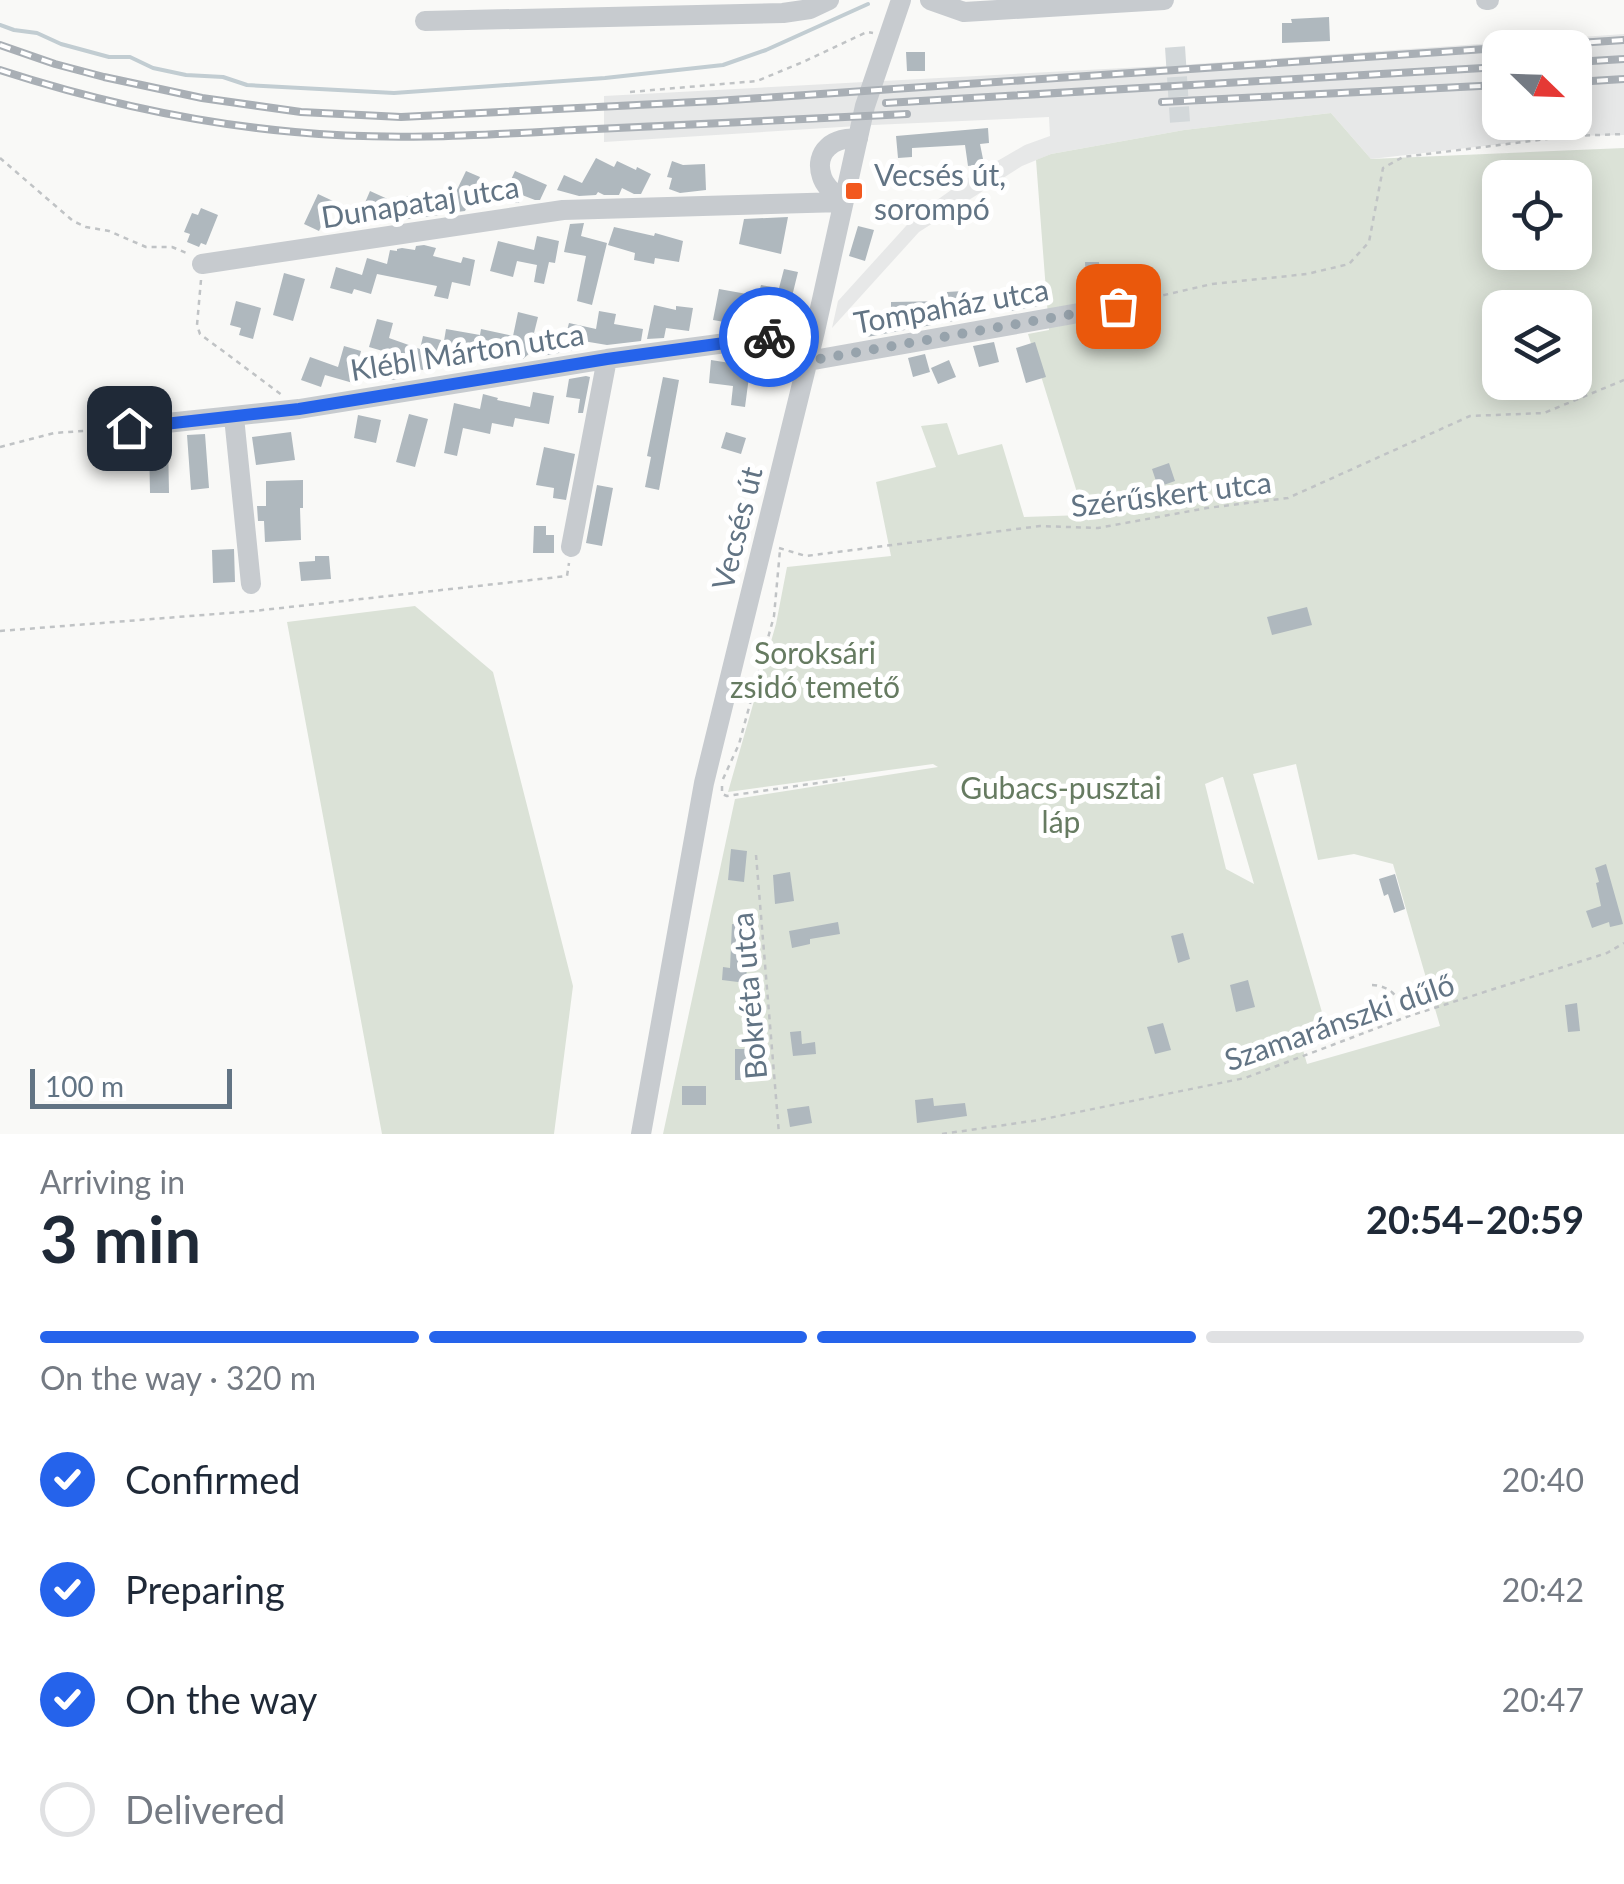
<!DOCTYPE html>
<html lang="en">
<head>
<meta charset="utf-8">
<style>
  :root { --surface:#fff; --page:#f6f6f7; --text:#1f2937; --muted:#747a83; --line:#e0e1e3; --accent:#2563eb }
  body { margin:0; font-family:Lato,sans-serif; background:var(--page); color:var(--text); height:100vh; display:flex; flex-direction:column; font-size:38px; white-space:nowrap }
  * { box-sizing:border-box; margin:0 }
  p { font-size:32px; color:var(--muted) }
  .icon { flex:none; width:55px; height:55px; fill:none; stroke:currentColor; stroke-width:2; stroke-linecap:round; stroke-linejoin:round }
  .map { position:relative; height:1134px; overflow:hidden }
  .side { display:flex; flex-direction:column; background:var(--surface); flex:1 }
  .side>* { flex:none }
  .needle { width:65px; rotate:113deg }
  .controls { position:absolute; left:1482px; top:30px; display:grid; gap:20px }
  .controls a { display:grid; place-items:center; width:110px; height:110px; border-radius:20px; background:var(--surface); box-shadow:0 5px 25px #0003; font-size:50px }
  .scale { position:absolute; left:30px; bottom:25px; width:202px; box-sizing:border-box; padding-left:10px; border:5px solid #627484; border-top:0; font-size:28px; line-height:35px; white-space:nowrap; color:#627484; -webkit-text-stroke:8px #fff; paint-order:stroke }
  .pin { position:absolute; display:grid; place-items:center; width:85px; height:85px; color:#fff; margin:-42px; border-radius:20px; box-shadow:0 5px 15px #0006 }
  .courier { position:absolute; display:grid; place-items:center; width:100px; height:100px; margin:-50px; border:8px solid #2563eb; border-radius:50%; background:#fff; color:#222; box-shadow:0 2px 12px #0007 }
  .summary em { font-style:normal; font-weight:700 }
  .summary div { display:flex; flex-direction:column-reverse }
  .summary { display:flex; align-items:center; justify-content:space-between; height:170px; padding:0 40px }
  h1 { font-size:65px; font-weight:700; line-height:75px }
  .bar { display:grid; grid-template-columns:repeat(4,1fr); gap:15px 10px; align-content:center; height:120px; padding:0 40px }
  .bar i { height:12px; border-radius:8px; background:var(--line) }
  .bar .on { background:var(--accent) }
  .bar p { grid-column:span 4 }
  ol { padding:0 40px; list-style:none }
  li { display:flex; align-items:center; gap:30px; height:110px }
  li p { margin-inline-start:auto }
  li .icon { padding:10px; border-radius:50%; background:var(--accent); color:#fff; stroke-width:4 }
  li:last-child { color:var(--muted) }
  li i { width:55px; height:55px; border:5px solid var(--line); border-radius:50% }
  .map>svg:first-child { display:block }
</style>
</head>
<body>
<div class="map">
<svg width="1624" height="1134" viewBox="0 0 1624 1134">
  <rect width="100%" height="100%" fill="#f9f9f7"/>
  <path fill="#e7e8e8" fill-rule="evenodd" d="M1624 34V135L1571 136 1371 159 1331 113 1184 130 1051 154 1022 166 919 232 832 328 838 301 916 215 968 178 1025 145 1050 136 1049 117 873 125 604 142V96L1181 65ZM1500 48H1575V122H1500Z"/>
  <path fill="#dbe2d7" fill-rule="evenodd" d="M1331 113 1371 159 1624 148V1134H663L735 799 938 767 933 764 728 792 776 624 787 567 891 556 876 482 936 467 921 426 947 423 958 455 1002 444 1024 517 1084 515 1028 334 1049 330 1036 160 1051 154 1184 130ZM1500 178H1575V252H1500ZM1500 308H1575V382H1500ZM1296 764 1318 860 1354 854 1393 864 1440 1026 1307 1064 1301 1043 1328 1033 1253 774ZM1222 777H1223L1254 884 1226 869 1205 784Z
    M415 606 493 672 573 986 554 1134H382L287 622Z"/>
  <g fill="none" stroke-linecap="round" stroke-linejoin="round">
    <path stroke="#c2cdd2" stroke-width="4" d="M0 25 14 30 37 33 61 44 109 57H130L153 68 186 75 223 77 247 85 394 93 605 78 723 65 766 50 868 4"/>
  </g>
  <path fill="#afb8be" d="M1329 17 1330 41 1282 43V23H1292L1291 19Z
    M906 52H925V71H907Z
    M988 128 989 143 980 144 984 164 968 166 965 145 912 148V157L898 158 896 136Z
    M596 158 614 167 617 161 636 170 637 167 651 174 641 194H634L622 188 619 195H604L598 192 596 195 579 196 557 190 564 175 582 183Z
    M672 161 683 165 705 164 706 190 680 193 669 189 672 178 667 177Z
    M466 171 480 177 465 211 448 213 441 210 439 215 424 217 417 214 415 218 402 220 393 216 390 222 380 223 369 218 366 226 359 227 349 222 354 210 361 212 370 191 403 206 407 196 428 206 435 191 453 198Z
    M515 171 547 185 540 200H535L522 195 519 203H516L503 197Z
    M318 194 333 201 319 231 304 224Z
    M201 208 218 215 206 245 201 243 199 247 187 242 190 234 184 232 192 213 198 215Z
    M788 217 781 254 739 244 744 219Z
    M584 223 581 236 607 243 592 305 577 301 586 256 564 252 570 224Z
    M858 226 874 230 865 261 849 256Z
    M614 227 654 236 655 233 683 241 679 262 655 258 654 264 634 260 635 253 608 245Z
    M537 236 559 241 555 263 549 262 544 284 534 282 537 265 517 261 513 277 490 271 498 241 534 250Z
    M424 245 436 248 433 256 461 263 463 257 475 260 470 286 452 282 448 299 434 296 437 286 377 274 371 294 354 289 352 294 330 288 336 267 362 275 367 258 387 264 390 250 397 251V249L402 248 415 250 416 246Z
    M1085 262H1099L1101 283 1086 284Z
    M784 269 798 272 786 321 772 319 774 311 740 305 736 324 713 320 719 289 758 296 761 285 779 288Z
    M284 273 305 279 293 321 273 315Z
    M963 291 964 301 982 298 986 315 867 337 866 314 891 312V302L947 301V292Z
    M1036 293 1038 306 1005 312 1001 299Z
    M236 301 261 308 253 339 239 335 241 328 230 325Z
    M654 305 676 310V306L693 308 689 331 666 328 664 338 647 339Z
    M599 311 616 314 614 324 643 329 641 341 607 345 583 341 581 349 571 351 562 349 569 323 596 329Z
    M518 312 538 317 534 333 562 340 559 353 542 356 530 353 523 359 495 352V355L443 347 446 329 480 335 481 329 513 336Z
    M377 319 393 323 389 338 420 349 423 336 441 340 433 372 408 367 404 378 392 380 384 377 393 354 369 347Z
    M994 342 999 362 979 367 973 346Z
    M1035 342 1046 377 1026 383 1016 348Z
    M344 346 361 351 353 383 325 375 321 387 301 380 310 357 338 367Z
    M771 351 773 367 750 369 745 407 731 405 733 386 709 383 711 360 730 363V356Z
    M925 354 930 372 913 377 908 358Z
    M949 360 956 377 938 384 931 368Z
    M586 376 590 377 583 413H578L580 399 566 397 569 379Z
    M663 377 679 380 659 490 645 487 651 457 647 456Z
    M533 392 554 396 549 424 515 418 513 427 492 423 490 434 463 428 457 456 444 453 454 403 480 409 483 394 498 398 497 400 530 407Z
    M409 414 428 419 415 467 396 462Z
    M358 415 381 420 376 443 354 438Z
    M291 432 295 460 256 465 252 437Z
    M726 432 746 438 741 454 721 448Z
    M205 434 209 488 191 490 187 435Z
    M168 440 169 493H150L149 441Z
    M544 447 575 454 566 500 553 498 554 488 536 485Z
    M1169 463 1175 481 1158 487 1152 469Z
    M303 480V508H300L301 540 265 542 264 521H258L257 506H266V481Z
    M597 485 613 488 602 546 586 543Z
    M534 526H546V535H554V553H533Z
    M234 549 235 582 213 583 212 550Z
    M315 556H329L331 579 301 581 299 562 315 561Z
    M1307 607 1312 625 1272 635 1267 617Z
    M731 849 747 851 744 882 728 880Z
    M1606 864 1623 924 1610 927 1609 922 1592 928 1586 911 1601 906 1596 883 1599 882 1595 868Z
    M790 872 794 901 775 904 773 875Z
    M1395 874 1405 909 1394 913 1388 894 1384 896 1379 879Z
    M838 922 840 934 810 939V944L792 948 789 931Z
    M732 924 750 925 748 955H756L754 967 747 966 746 983 722 980 723 967 730 968Z
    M1183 933 1190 959 1178 963 1171 936Z
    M1248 980 1255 1007 1236 1012 1230 985Z
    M1577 1003 1580 1031 1568 1032 1565 1005Z
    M1163 1023 1171 1050 1155 1054 1147 1027Z
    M801 1031 802 1044 815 1042 816 1054 793 1056 790 1032Z
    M735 1049H754V1080H735Z
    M682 1086H706V1105H682Z
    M933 1098 934 1106 965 1103 967 1116 917 1123 915 1100Z
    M809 1106 812 1123 790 1127 787 1109Z"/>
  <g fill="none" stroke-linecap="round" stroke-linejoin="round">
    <path stroke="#d3d8da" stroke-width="20" stroke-dasharray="20 10" stroke-linecap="butt" d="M1175 47 1180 122"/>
    <path stroke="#c0c3c5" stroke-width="2.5" stroke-dasharray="5 5" stroke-linecap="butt" d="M630 92 757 81 803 62 867 32 873 33
      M0 158 73 221 86 227 109 231 146 247H172L189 254
      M201 280 197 325 200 334 282 395
      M1134 302 1212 284 1307 274 1349 264 1369 242 1383 168 1403 157 1571 136 1624 134
      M0 447 54 433 112 429
      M779 548 806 556 1040 526 1098 528 1207 508 1288 498 1470 416 1544 413 1624 380
      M0 631 254 611 567 576 569 563
      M723 779 739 744 774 616 780 550
      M722 786V794L727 796 845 779
      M756 855 779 1134
      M1372 985C1392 986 1399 999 1408 1015
      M942 1134 1039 1120 1245 1078 1409 1016 1607 953 1624 943"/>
    <path stroke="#c7cbcf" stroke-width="20" d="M930 0 964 12 1164 0
      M1486 0H1489
      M425 21 783 13 810 9 829 0
      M843 202C835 194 825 187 822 177 813 151 835 136 858 139
      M202 264 563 210 843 202
      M808 361 1118 306
      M234 417 251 584
      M129 427 299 409 607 359 815 331
      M571 547 607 359
      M641 1134 704 783 815 331 865 106 901 0"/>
    <defs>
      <path id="rail" d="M0 45 55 64 104 77 202 98 301 112 401 117 716 101 1500 48
        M1502 48 1624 40
        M1575 62 1624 59
        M0 70C96 101 194 123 295 132 388 141 482 135 575 130 685 125 796 120 907 114
        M1575 82 1624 79
        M1162 102 1500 85
        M886 103 1500 67"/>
    </defs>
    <use href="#rail" stroke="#a9afb5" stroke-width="8"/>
    <use href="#rail" stroke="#fff" stroke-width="4" stroke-dasharray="11" stroke-linecap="butt"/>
  </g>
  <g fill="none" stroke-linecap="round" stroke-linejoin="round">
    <path stroke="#97a3ac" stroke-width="10" stroke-dasharray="0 18" d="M769 337 815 331 808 361 1118 306"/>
    <path stroke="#2563eb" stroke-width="12" d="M129 428 299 409 607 359 769 337"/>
  </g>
  <rect fill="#f2581e" stroke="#fff" stroke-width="4" x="844" y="181" width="20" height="20" rx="5"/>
  <g text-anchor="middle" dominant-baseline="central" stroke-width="10" stroke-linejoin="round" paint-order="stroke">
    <g font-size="30" fill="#627484" stroke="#fff" text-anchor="start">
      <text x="874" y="174">Vecsés út,<tspan x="874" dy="34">sorompó</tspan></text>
    </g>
    <g font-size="30" fill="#627484" stroke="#fff">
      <text transform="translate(420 201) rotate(-9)">Dunapataj utca</text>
      <text transform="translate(951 305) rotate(-10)">Tompaház utca</text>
      <text transform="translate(467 351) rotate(-9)">Klébl Márton utca</text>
      <text transform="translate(1171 493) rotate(-7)">Szérűskert utca</text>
      <text transform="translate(736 528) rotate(-76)">Vecsés út</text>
      <text transform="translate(748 996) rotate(-95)">Bokréta utca</text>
      <text transform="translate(1339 1021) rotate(-19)">Szamaránszki dűlő</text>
    </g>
    <g font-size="30" fill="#667b61" stroke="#fff">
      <text x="815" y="652">Soroksári<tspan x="815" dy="34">zsidó temető</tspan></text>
      <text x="1061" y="787">Gubacs-pusztai<tspan x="1061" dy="34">láp</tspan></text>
    </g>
  </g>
</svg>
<div class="controls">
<a><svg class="needle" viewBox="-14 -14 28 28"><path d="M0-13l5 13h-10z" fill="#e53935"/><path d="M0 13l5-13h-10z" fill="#747a83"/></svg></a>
<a><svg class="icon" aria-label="locate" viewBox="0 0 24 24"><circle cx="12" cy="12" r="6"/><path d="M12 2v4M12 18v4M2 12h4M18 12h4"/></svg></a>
<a><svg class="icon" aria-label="layers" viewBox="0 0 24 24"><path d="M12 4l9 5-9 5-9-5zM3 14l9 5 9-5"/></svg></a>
</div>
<div class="scale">100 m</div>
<div class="pin" style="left:1118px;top:306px;background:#ea580c"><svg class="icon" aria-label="bag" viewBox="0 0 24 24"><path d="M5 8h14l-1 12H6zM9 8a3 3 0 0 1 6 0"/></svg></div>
<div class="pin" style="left:129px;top:428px;background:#1f2937"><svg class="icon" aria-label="home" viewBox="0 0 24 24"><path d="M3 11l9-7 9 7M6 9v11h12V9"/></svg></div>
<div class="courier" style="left:769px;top:337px"><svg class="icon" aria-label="bike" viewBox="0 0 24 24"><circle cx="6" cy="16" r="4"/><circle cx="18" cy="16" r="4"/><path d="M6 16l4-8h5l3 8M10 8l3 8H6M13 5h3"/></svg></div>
</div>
<section class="side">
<div class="summary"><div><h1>3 min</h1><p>Arriving in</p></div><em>20:54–20:59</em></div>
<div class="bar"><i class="on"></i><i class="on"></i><i class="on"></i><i></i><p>On the way · 320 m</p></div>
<ol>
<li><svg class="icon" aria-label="check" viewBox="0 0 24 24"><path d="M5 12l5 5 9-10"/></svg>Confirmed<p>20:40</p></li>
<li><svg class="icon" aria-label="check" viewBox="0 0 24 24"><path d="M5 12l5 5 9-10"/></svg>Preparing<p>20:42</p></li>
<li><svg class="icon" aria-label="check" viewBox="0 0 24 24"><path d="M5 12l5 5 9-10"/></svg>On the way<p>20:47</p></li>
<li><i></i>Delivered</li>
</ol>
</section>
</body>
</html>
